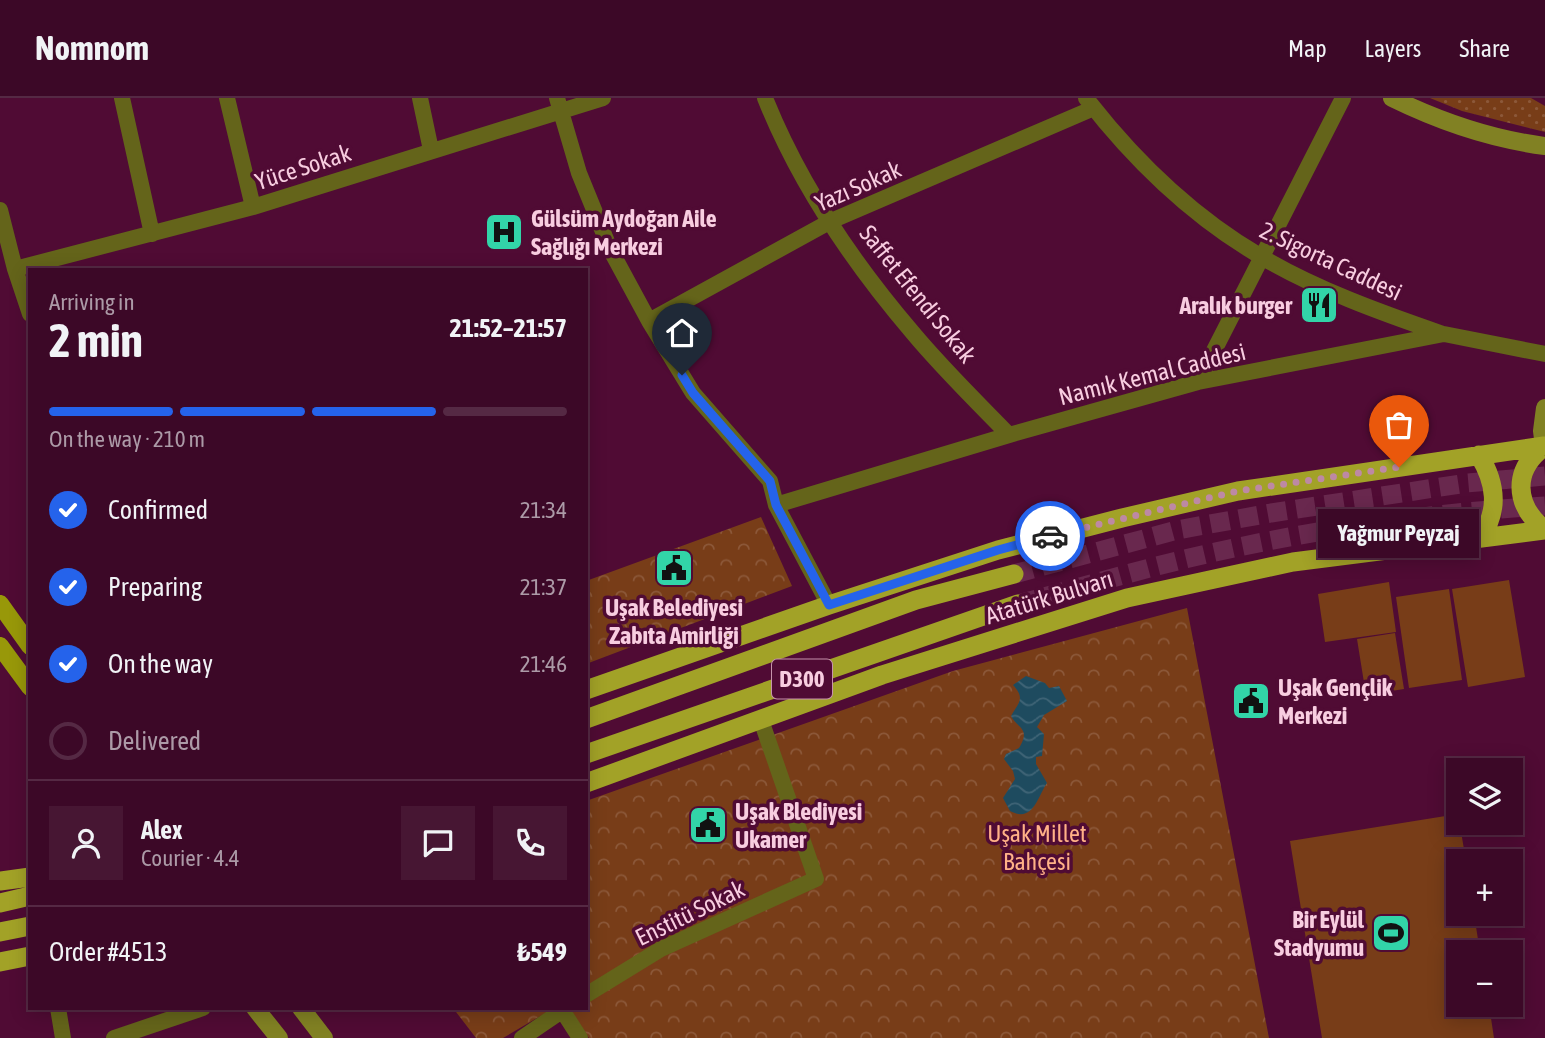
<!DOCTYPE html>
<html lang="en">
<head>
<meta charset="utf-8">
<style>
  :root { --surface:#3c0827; --page:#471633; --text:#f1f3f6; --muted:#ac9aa7; --line:#552944; --accent:#2563eb }
  body { margin:0; font-family:"Asap Condensed",sans-serif; background:var(--page); color:var(--text); height:100vh; display:flex; flex-direction:column; font-size:26px; white-space:nowrap }
  * { box-sizing:border-box; margin:0 }
  p { font-size:23px; color:var(--muted) }
  .icon { flex:none; width:38px; height:38px; fill:none; stroke:currentColor; stroke-width:2; stroke-linecap:round; stroke-linejoin:round }
  .map { position:relative; flex:1; overflow:hidden }
  .drawer { position:absolute; left:28px; top:170px; width:560px; height:742px; display:flex; flex-direction:column; background:var(--surface); border-radius:0px; box-shadow:0 4px 18px #0003,0 0 0 2px var(--line) }
  .drawer>* { flex:none }
  .buttons { position:absolute; left:1446px; top:660px; display:grid; gap:14px }
  .buttons a { display:grid; place-items:center; width:77px; height:77px; border-radius:0px; background:var(--surface); box-shadow:0 4px 18px #0003,0 0 0 2px var(--line); font-size:35px }
  .pin { position:absolute; display:grid; place-items:center; width:60px; height:60px; color:#fff; margin:-72px -30px; border-radius:50% 50% 50% 0; rotate:-45deg; box-shadow:0 0 7px #0007 }
  .pin .icon { rotate:45deg }
  .courier { position:absolute; display:grid; place-items:center; width:70px; height:70px; margin:-35px; border:5px solid #2563eb; border-radius:50%; background:#fff; color:#222; box-shadow:0 2px 9px #0007 }
  .bubble { position:absolute; height:49px; border-radius:0px; background:var(--surface); box-shadow:0 4px 18px #0003,0 0 0 2px var(--line); font-size:23px; font-weight:700; line-height:49px; text-align:center }
  .overview em { font-style:normal; font-weight:700 }
  .overview div { display:flex; flex-direction:column-reverse }
  .overview { display:flex; align-items:center; justify-content:space-between; height:119px; padding:0 21px }
  h1 { font-size:46px; font-weight:700; line-height:52px }
  .bar { display:grid; grid-template-columns:repeat(4,1fr); gap:10px 7px; align-content:center; height:84px; padding:0 21px }
  .bar i { height:9px; border-radius:5px; background:var(--line) }
  .bar .active { background:var(--accent) }
  .bar p { grid-column:span 4 }
  .line { display:flex; align-items:center; gap:18px; padding:0 21px; border-top:2px solid var(--line) }
  .line div { flex:1 }
  .round { display:grid; place-items:center; flex:none; width:74px; height:74px; border-radius:0px; background:var(--page) }
  ol { padding:0 21px; list-style:none }
  li { display:flex; align-items:center; gap:21px; height:77px }
  li p { margin-inline-start:auto }
  li .icon { padding:7px; border-radius:50%; background:var(--accent); color:#fff; stroke-width:4 }
  li:last-child { color:var(--muted) }
  li i { width:38px; height:38px; border:4px solid var(--line); border-radius:50% }
  header { display:flex; align-items:center; gap:42px; box-sizing:border-box; height:98px; padding:0 35px; background:var(--surface); border-bottom:2px solid var(--line) }
  header strong { font-size:33px }
  nav { display:flex; gap:38px; margin-inline-start:auto; font-size:24px }
  .map>svg:first-child { display:block }
</style>
</head>
<body>
<header>
<strong>Nomnom</strong>
<nav><a>Map</a><a>Layers</a><a>Share</a></nav>
</header>
<div class="map">
<svg width="1545" height="940" viewBox="0 0 1545 940">
  <defs>
    <pattern id="grass-dots" width="8" height="8" patternUnits="userSpaceOnUse" patternTransform="scale(1.75)"><rect width="8" height="8" fill="#783d18"/><path d="M2 2h.1M6 6h.1" fill="none" stroke="#8c5839" stroke-width="1.8" stroke-linecap="round"/></pattern>
    <pattern id="park-crowns" width="20" height="18" patternUnits="userSpaceOnUse" patternTransform="scale(1.75)"><rect width="20" height="18" fill="#783d18"/><path d="M2 6a3 3 0 1 1 6 0M12 15a3 3 0 1 1 6 0" fill="none" stroke="#8c5839"/></pattern>
    <pattern id="water-waves" width="16" height="10" patternUnits="userSpaceOnUse" patternTransform="scale(1.75)"><rect width="16" height="10" fill="#1e4b5f"/><path d="M0 5q4-4 8 0t8 0" fill="none" stroke="#3f6476"/></pattern>
  </defs>
  <rect width="100%" height="100%" fill="#500b34"/>
  <path fill="url(#grass-dots)" d="M1430 0H1531L1545 8V34L1462 13Z"/>
  <path fill="url(#park-crowns)" d="M761 419 792 488 586 566V483Z
    M1187 510 1269 940H589L569 910H586V703L953 573Z
    M453 910H554L503 940H476Z"/>
  <path fill="#783d18" d="M1509 482 1525 579 1468 589 1452 491Z
    M1389 484 1396 534 1325 544 1318 496Z
    M1449 491 1462 582 1409 590 1396 499Z
    M1395 535 1404 591 1366 597 1357 541Z
    M1458 716 1466 763H1458V816H1474L1480 854H1458V906L1489 907 1494 940H1322L1290 743Z"/>
  <path fill="url(#water-waves)" d="M1026 578 1045 585 1049 590 1059 588 1067 603 1044 617 1037 629 1044 636 1042 658 1036 659V666L1047 685C1037 700 1033 725 1010 713L1003 700 1015 681 1013 673 1004 661 1006 656 1019 650C1031 630 1018 631 1011 618 1018 605 1026 601 1013 587Z"/>
  <g fill="none" stroke-linecap="round" stroke-linejoin="round">
    <path stroke="#69284e" stroke-width="19" stroke-dasharray="19 10" stroke-linecap="butt" d="M1014 476 1177 432 1271 415 1467 385 1545 378
      M1018 506C1071 492 1124 476 1177 463 1296 434 1423 415 1545 408"/>
    <path stroke="#64641a" stroke-width="16" d="M122 0 152 136
      M227 0 253 109
      M420 0 431 52
      M557 0 579 75 610 151 649 223 693 295 770 383 776 407 829 507
      M765 0C799 85 854 166 913 235 943 271 977 304 1009 337
      M1086 0C1134 62 1192 118 1260 158 1315 191 1382 215 1443 236
      M0 112 15 171 30 216
      M15 171 253 109 603 0
      M649 223 831 123 1094 10
      M1198 284 1343 0
      M776 407 1009 337 1198 284 1444 236 1545 256
      M586 897 661 851 816 781 761 622
      M58 910 63 940
      M562 912 580 940
      M114 940 203 910
      M522 940 566 910"/>
    <path stroke="#818123" stroke-width="18" d="M1392 0C1441 24 1490 41 1545 48
      M1544 348 1542 333 1545 310
      M255 910 279 940
      M301 910 324 940"/>
    <path stroke="#989809" stroke-width="18" d="M0 506 30 548
      M0 548 30 589"/>
    <path stroke="#a2a227" stroke-width="19" d="M1545 348C1512 372 1514 407 1545 432
      M1479 357C1496 385 1500 412 1480 440
      M586 592 829 507 998 452 1122 420 1238 393 1544 348
      M586 621 916 502 1014 476
      M586 656 1018 506
      M586 685 882 577 1127 500 1293 464 1545 432
      M0 783 30 779
      M0 805 30 798
      M0 834 30 828
      M0 864 30 858"/>
  </g>
  <g fill="none" stroke-linecap="round" stroke-linejoin="round">
    <path stroke="#bd89a4" stroke-width="7" stroke-dasharray="0 12.6" d="M1050 438 1238 393 1399 369"/>
    <path stroke="#2563eb" stroke-width="9" d="M682 277 693 295 770 383 776 407 829 507 998 452 1050 438"/>
  </g>
  <defs>
    <symbol id="hospital-square" viewBox="-11 -11 22 22"><rect x="-9" y="-9" width="18" height="18" rx="4" fill="#32d4a8" stroke="#500b34"/><path d="M-5-5h3v3.5h4V-5h3V5h-3V1.5h-4V5h-3Z" fill="#111"/></symbol>
    <symbol id="restaurant-square" viewBox="-11 -11 22 22"><rect x="-9" y="-9" width="18" height="18" rx="4" fill="#32d4a8" stroke="#500b34"/><path d="M-5-6h1v4h1v-4h1v4h1v-4h1v5L-1.5 .5V6h-2V.5L-5-1ZM5-6V6H3V1.5H1.5Q1.5-4 5-6Z" fill="#111"/></symbol>
    <symbol id="civic-square" viewBox="-11 -11 22 22"><rect x="-9" y="-9" width="18" height="18" rx="4" fill="#32d4a8" stroke="#500b34"/><path d="M-.6-6.5H3V-4.5H.6V-3L4-1V1h2V6H-6V1h2V-1L-.6-3ZM-1.2 2.5V6h2.4V2.5Z" fill="#111"/></symbol>
    <symbol id="stadium-square" viewBox="-11 -11 22 22"><rect x="-9" y="-9" width="18" height="18" rx="4" fill="#32d4a8" stroke="#500b34"/><path d="M0-5a6.5 5 0 1 0 0 10a6.5 5 0 1 0 0-10ZM-3.5-1.8h7v3.6h-7Z" fill="#111"/></symbol>
  </defs>
  <g fill-rule="evenodd">
    <use href="#hospital-square" x="482" y="112" width="44" height="44"/>
    <use href="#restaurant-square" x="1297" y="185" width="44" height="44"/>
    <use href="#civic-square" x="652" y="448" width="44" height="44"/>
    <use href="#civic-square" x="1229" y="581" width="44" height="44"/>
    <use href="#civic-square" x="686" y="705" width="44" height="44"/>
    <use href="#stadium-square" x="1369" y="813" width="44" height="44"/>
  </g>
  <g text-anchor="middle" dominant-baseline="central" stroke-width="7" stroke-linejoin="round" paint-order="stroke">
    <rect fill="#500b34" stroke="#c693ac" stroke-width="2" x="772" y="561.5" width="60" height="39" rx="5"/>
    <g font-size="23" font-weight="bold" fill="#f8cde0">
      <text x="802" y="581">D300</text>
    </g>
    <g font-size="24" fill="#f8cde0" stroke="#500b34">
      <text transform="translate(303 69) rotate(-18)">Yüce Sokak</text>
      <text transform="translate(858 88) rotate(-24)">Yazı Sokak</text>
      <text transform="translate(1331 163) rotate(25)">2. Sigorta Caddesi</text>
      <text transform="translate(918 196) rotate(51)">Saffet Efendi Sokak</text>
      <text transform="translate(1152 276) rotate(-14)">Namık Kemal Caddesi</text>
      <text transform="translate(1049 499) rotate(-17)">Atatürk Bulvarı</text>
      <text transform="translate(690 815) rotate(-26)">Enstitü Sokak</text>
    </g>
    <g font-size="24" font-weight="bold" fill="#f8cde0" stroke="#500b34" text-anchor="start">
      <text x="531" y="120">Gülsüm Aydoğan Aile<tspan x="531" dy="28">Sağlığı Merkezi</tspan></text>
      <text x="1292" y="207" text-anchor="end">Aralık burger</text>
      <text x="674" y="509" text-anchor="middle">Uşak Belediyesi<tspan x="674" dy="28">Zabıta Amirliği</tspan></text>
      <text x="1278" y="589">Uşak Gençlik<tspan x="1278" dy="28">Merkezi</tspan></text>
      <text x="735" y="713">Uşak Blediyesi<tspan x="735" dy="28">Ukamer</tspan></text>
      <text x="1364" y="821" text-anchor="end">Bir Eylül<tspan x="1364" dy="28">Stadyumu</tspan></text>
    </g>
    <g font-size="24" fill="#ffb187" stroke="#500b34">
      <text x="1037" y="735">Uşak Millet<tspan x="1037" dy="28">Bahçesi</tspan></text>
    </g>
  </g>
</svg>
<div class="buttons">
<a><svg class="icon" aria-label="layers" viewBox="0 0 24 24"><path d="M12 4l9 5-9 5-9-5zM3 14l9 5 9-5"/></svg></a>
<a>+</a>
<a>−</a>
</div>
<div class="pin" style="left:1399px;top:369px;background:#ea580c"><svg class="icon" aria-label="bag" viewBox="0 0 24 24"><path d="M5 8h14l-1 12H6zM9 8a3 3 0 0 1 6 0"/></svg></div>
<div class="pin" style="left:682px;top:277px;background:#1f2937"><svg class="icon" aria-label="home" viewBox="0 0 24 24"><path d="M3 11l9-7 9 7M6 9v11h12V9"/></svg></div>
<div class="courier" style="left:1050px;top:438px"><svg class="icon" aria-label="car" viewBox="0 0 24 24"><path d="M5 17H2v-5l4-1 3-4h7l3 4 3 1v5h-3M9 17h6M6 11h13"/><circle cx="7" cy="17" r="2"/><circle cx="17" cy="17" r="2"/></svg></div>
<div class="bubble" style="left:1318px;top:411px;width:161px">Yağmur Peyzaj</div>
<section class="drawer">
<div class="overview"><div><h1>2 min</h1><p>Arriving in</p></div><em>21:52–21:57</em></div>
<div class="bar"><i class="active"></i><i class="active"></i><i class="active"></i><i></i><p>On the way · 210 m</p></div>
<ol>
<li><svg class="icon" aria-label="check" viewBox="0 0 24 24"><path d="M5 12l5 5 9-10"/></svg>Confirmed<p>21:34</p></li>
<li><svg class="icon" aria-label="check" viewBox="0 0 24 24"><path d="M5 12l5 5 9-10"/></svg>Preparing<p>21:37</p></li>
<li><svg class="icon" aria-label="check" viewBox="0 0 24 24"><path d="M5 12l5 5 9-10"/></svg>On the way<p>21:46</p></li>
<li><i></i>Delivered</li>
</ol>
<div class="line" style="height:126px"><a class="round"><svg class="icon" aria-label="person" viewBox="0 0 24 24"><circle cx="12" cy="8" r="4"/><path d="M4 21q1-7 8-7t8 7"/></svg></a><div><b>Alex</b><p>Courier · 4.4</p></div><a class="round"><svg class="icon" aria-label="chat" viewBox="0 0 24 24"><path d="M4 5h16v11H9l-5 4z"/></svg></a><a class="round"><svg class="icon" aria-label="phone" viewBox="0 0 24 24"><path d="M5 4h4l2 5-3 2q2 4 5 5l2-3 5 2v4C11 20 4 13 5 4z"/></svg></a></div>
<div class="line" style="height:91px"><div>Order #4513</div><b>₺549</b></div>
</section>
</div>
</body>
</html>
